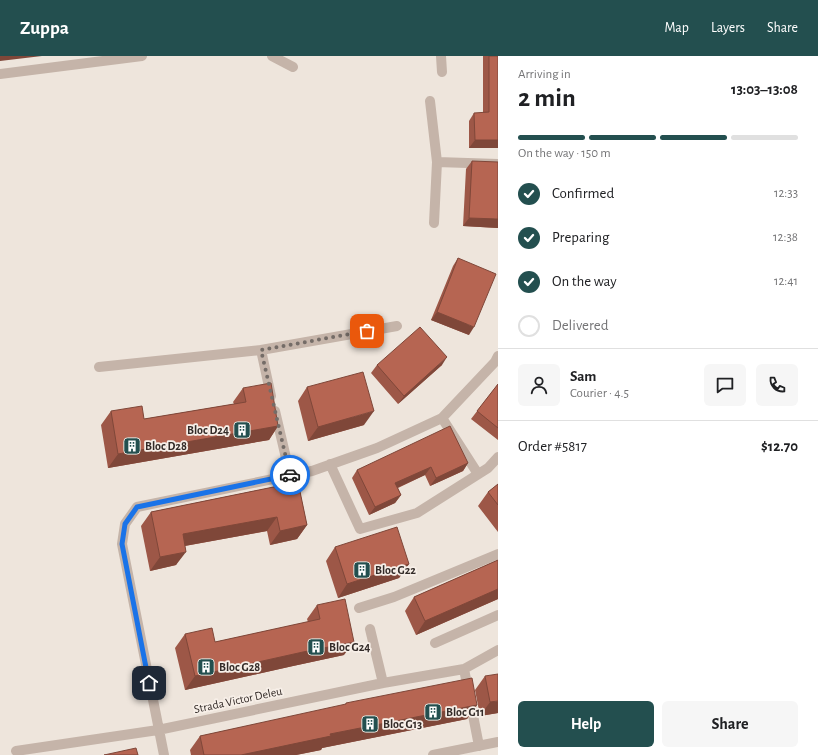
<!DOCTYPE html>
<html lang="en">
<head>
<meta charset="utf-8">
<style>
  :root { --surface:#fff; --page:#f6f6f6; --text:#202124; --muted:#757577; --line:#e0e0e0; --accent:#234f4f }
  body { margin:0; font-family:"Alegreya Sans",sans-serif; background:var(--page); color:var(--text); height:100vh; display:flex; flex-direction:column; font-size:15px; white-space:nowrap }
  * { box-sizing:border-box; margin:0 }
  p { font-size:13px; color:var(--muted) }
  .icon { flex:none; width:22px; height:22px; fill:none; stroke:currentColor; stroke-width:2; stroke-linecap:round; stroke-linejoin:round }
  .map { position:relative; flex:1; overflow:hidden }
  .drawer { display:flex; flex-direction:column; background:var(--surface); width:320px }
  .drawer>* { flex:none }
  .pin { position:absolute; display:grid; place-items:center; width:34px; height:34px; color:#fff; margin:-17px; border-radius:8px; box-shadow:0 2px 6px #0006 }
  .courier { position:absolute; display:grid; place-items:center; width:40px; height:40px; margin:-20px; border:3px solid #1a73e8; border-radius:50%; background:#fff; color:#222; box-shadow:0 1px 5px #0007 }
  .headline em { font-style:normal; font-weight:600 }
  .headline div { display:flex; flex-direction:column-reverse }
  .headline { display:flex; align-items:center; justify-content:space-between; height:68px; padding:0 20px }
  h1 { font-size:26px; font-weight:600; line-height:30px }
  .bar { display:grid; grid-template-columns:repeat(4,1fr); gap:6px 4px; align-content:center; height:48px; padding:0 20px }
  .bar i { height:5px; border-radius:3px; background:var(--line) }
  .bar .on { background:var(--accent) }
  .bar p { grid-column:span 4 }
  .line { display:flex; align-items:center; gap:10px; padding:0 20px; border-top:1px solid var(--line) }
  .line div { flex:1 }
  .round { display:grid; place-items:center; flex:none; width:42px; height:42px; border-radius:6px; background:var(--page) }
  ol { padding:0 20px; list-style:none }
  li { display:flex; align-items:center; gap:12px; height:44px }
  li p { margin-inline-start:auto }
  li .icon { padding:4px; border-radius:50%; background:var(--accent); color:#fff; stroke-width:4 }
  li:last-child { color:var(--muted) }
  li i { width:22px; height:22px; border:2px solid var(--line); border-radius:50% }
  .button { display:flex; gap:8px; margin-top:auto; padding:8px 20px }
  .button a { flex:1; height:46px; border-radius:6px; background:var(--accent); color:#fff; font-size:16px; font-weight:600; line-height:46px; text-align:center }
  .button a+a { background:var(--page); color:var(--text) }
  header { display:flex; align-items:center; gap:24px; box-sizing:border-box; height:56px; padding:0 20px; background:var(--accent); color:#fff }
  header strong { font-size:19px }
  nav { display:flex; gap:22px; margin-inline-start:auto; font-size:14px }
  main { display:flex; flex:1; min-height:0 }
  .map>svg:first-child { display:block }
</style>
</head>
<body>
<header>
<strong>Zuppa</strong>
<nav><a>Map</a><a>Layers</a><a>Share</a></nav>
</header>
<main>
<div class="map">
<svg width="498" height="699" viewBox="0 0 498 699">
  <rect width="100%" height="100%" fill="#eee5dc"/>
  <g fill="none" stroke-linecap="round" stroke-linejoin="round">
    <path stroke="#c5b4a9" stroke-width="10" d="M272 0 293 11
      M441 0 442 16
      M0 18 142 0
      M430 45 437 106
      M434 167 437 106 498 108
      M261 294 271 340
      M99 311 261 294 397 270
      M275 355 290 419
      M442 362 478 418
      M330 408 360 473 417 457 488 412 498 401
      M359 552 394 541 498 498
      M370 573 383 627
      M435 587 498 559
      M464 613 479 690
      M16 695 158 674 383 627 464 613 498 594
      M164 699 122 488 125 468 137 451 312 415 377 392 442 362 495 306 498 300
      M433 699 498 686"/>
  </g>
  <path fill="#9d5747" d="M483 0H498V92H469V65L474 57H483Z
    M472 105 498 172 463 170 466 113Z
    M458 202 469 279 431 264 453 210Z
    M377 309H442L398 348 371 317Z
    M498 328V384L471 363Z
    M307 331 364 369 308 385 298 345Z
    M243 332 278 370 269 384 108 412 101 369 111 355 144 363 234 348 233 346Z
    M468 407 463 415 430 430 425 419 398 432 401 439 395 447 369 459 352 422 357 414Z
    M298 426 307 469 297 483 270 489 267 475 185 490 176 509 150 515 141 470 151 456Z
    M498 428V476L478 450 488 436Z
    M335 491 409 508 399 522 338 542 326 505Z
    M498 504V543L416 579 405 555 414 541Z
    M317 549 344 599 293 610 185 634 175 592 185 578 215 586 308 566 307 563Z
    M485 620 498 657 480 660 475 634Z
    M346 647 477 649 467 663 322 692 321 694 296 699H191L190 694 200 680 345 649Z"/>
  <path fill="#7f4739" d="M0 0H42L0 5Z
    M475 84H498V92H469Z
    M469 162 498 163V172L463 170Z
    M437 256 474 271 469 279 431 264Z
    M447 301 442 309 398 348 404 340Z
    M374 355 364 369 308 385 318 371Z
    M278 370 269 384 108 412 118 398Z
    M468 407 463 415 430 430 436 422Z
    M431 411 425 419 390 435 395 427Z
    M401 439 395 447 369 459 375 451Z
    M277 461 267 475 173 492 183 478Z
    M307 469 297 483 270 489 280 475Z
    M186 496 176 509 150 515 160 501Z
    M409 508 399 522 338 542 347 528Z
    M498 533V543L416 579 425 565Z
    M354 586 344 599 293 610 185 634 195 620 303 596Z
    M498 645V657L480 660 490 646Z
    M477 649 467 663 322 692 321 694 296 699H241L330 678Z"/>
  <path fill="#b66552" stroke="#7f4739" d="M489 0H498V84H475L474 57 489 56Z
    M472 105 498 106V163L469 162Z
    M458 202 496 218 474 271 437 256Z
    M420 271 447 301 404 340 377 309Z
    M363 316 374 355 318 371 307 331Z
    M271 327 278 370 118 398 111 355 142 350 144 363 246 346 243 332Z
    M498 328V372L477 355Z
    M450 370 468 407 436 422 431 411 395 427 401 439 375 451 357 414Z
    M298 426 307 469 280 475 277 461 183 478 186 496 160 501 151 456Z
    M498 428V449L488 436Z
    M397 471 409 508 347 528 335 491Z
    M498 504V533L425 565 414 541Z
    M345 543 354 586 303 596 195 620 185 578 212 572 215 586 320 563 317 549Z
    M498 618V645L490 646 485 620Z
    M472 622 477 649 330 678 331 680 241 699H204L200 680 346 648V647Z
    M136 692 138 699H104Z"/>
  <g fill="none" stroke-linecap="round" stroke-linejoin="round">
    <path stroke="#746c67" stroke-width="4" stroke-dasharray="0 7.2" d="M290 419 261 294 367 275"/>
    <path stroke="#1a73e8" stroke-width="5" d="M149 627 122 488 125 468 137 451 290 419"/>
  </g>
  <defs>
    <symbol id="building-square" viewBox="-11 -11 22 22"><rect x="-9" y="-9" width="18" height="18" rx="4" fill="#234f4f" stroke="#f7efe8"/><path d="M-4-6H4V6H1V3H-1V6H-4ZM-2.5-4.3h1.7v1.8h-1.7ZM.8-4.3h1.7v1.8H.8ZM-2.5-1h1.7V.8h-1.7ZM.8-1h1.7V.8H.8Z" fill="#fff"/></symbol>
  </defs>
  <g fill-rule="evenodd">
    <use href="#building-square" x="232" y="364" width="20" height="20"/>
    <use href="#building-square" x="122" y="380" width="20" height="20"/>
    <use href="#building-square" x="352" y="504" width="20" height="20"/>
    <use href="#building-square" x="306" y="581" width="20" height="20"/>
    <use href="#building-square" x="196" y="601" width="20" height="20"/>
    <use href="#building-square" x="423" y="646" width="20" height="20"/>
    <use href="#building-square" x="360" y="658" width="20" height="20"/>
  </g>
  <g text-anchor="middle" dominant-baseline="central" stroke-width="3.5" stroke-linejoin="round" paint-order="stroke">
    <g font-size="12" font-weight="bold" fill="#332b28" stroke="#f7efe8" text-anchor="start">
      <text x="229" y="374" text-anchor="end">Bloc D24</text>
      <text x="145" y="390">Bloc D28</text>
      <text x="375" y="514">Bloc G22</text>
      <text x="329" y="591">Bloc G24</text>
      <text x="219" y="611">Bloc G28</text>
      <text x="446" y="656">Bloc G11</text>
      <text x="383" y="668">Bloc G13</text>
    </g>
    <g font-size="12" fill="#332b28" stroke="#f7efe8">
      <text transform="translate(238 644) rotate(-12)">Strada Victor Deleu</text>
    </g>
  </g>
</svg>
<div class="pin" style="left:367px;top:275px;background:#ea580c"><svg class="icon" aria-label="bag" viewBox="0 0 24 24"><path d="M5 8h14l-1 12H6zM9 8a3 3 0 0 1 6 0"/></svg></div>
<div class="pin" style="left:149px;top:627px;background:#1f2937"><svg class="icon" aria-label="home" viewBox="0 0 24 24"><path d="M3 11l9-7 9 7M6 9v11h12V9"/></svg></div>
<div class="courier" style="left:290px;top:419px"><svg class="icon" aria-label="car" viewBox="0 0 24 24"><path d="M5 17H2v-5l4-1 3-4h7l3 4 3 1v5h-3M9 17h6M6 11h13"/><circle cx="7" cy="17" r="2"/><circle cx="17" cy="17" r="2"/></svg></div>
</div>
<section class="drawer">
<div class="headline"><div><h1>2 min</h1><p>Arriving in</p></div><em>13:03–13:08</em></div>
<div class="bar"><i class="on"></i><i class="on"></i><i class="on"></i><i></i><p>On the way · 150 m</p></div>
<ol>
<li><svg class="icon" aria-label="check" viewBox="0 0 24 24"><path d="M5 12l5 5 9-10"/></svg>Confirmed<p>12:33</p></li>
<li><svg class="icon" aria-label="check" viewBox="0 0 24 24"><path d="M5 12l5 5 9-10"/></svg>Preparing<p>12:38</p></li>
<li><svg class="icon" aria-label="check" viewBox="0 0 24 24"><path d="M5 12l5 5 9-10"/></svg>On the way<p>12:41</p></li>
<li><i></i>Delivered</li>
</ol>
<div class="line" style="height:72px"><a class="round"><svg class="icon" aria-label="person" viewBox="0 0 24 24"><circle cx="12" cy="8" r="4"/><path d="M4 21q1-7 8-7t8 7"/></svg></a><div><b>Sam</b><p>Courier · 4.5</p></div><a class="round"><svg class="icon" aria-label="chat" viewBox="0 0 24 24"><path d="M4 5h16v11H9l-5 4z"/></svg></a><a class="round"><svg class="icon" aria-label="phone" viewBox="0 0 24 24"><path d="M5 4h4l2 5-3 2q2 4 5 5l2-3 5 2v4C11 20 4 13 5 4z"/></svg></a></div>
<div class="line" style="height:52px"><div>Order #5817</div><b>$12.70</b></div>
<div class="button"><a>Help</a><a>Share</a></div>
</section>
</main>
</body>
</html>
